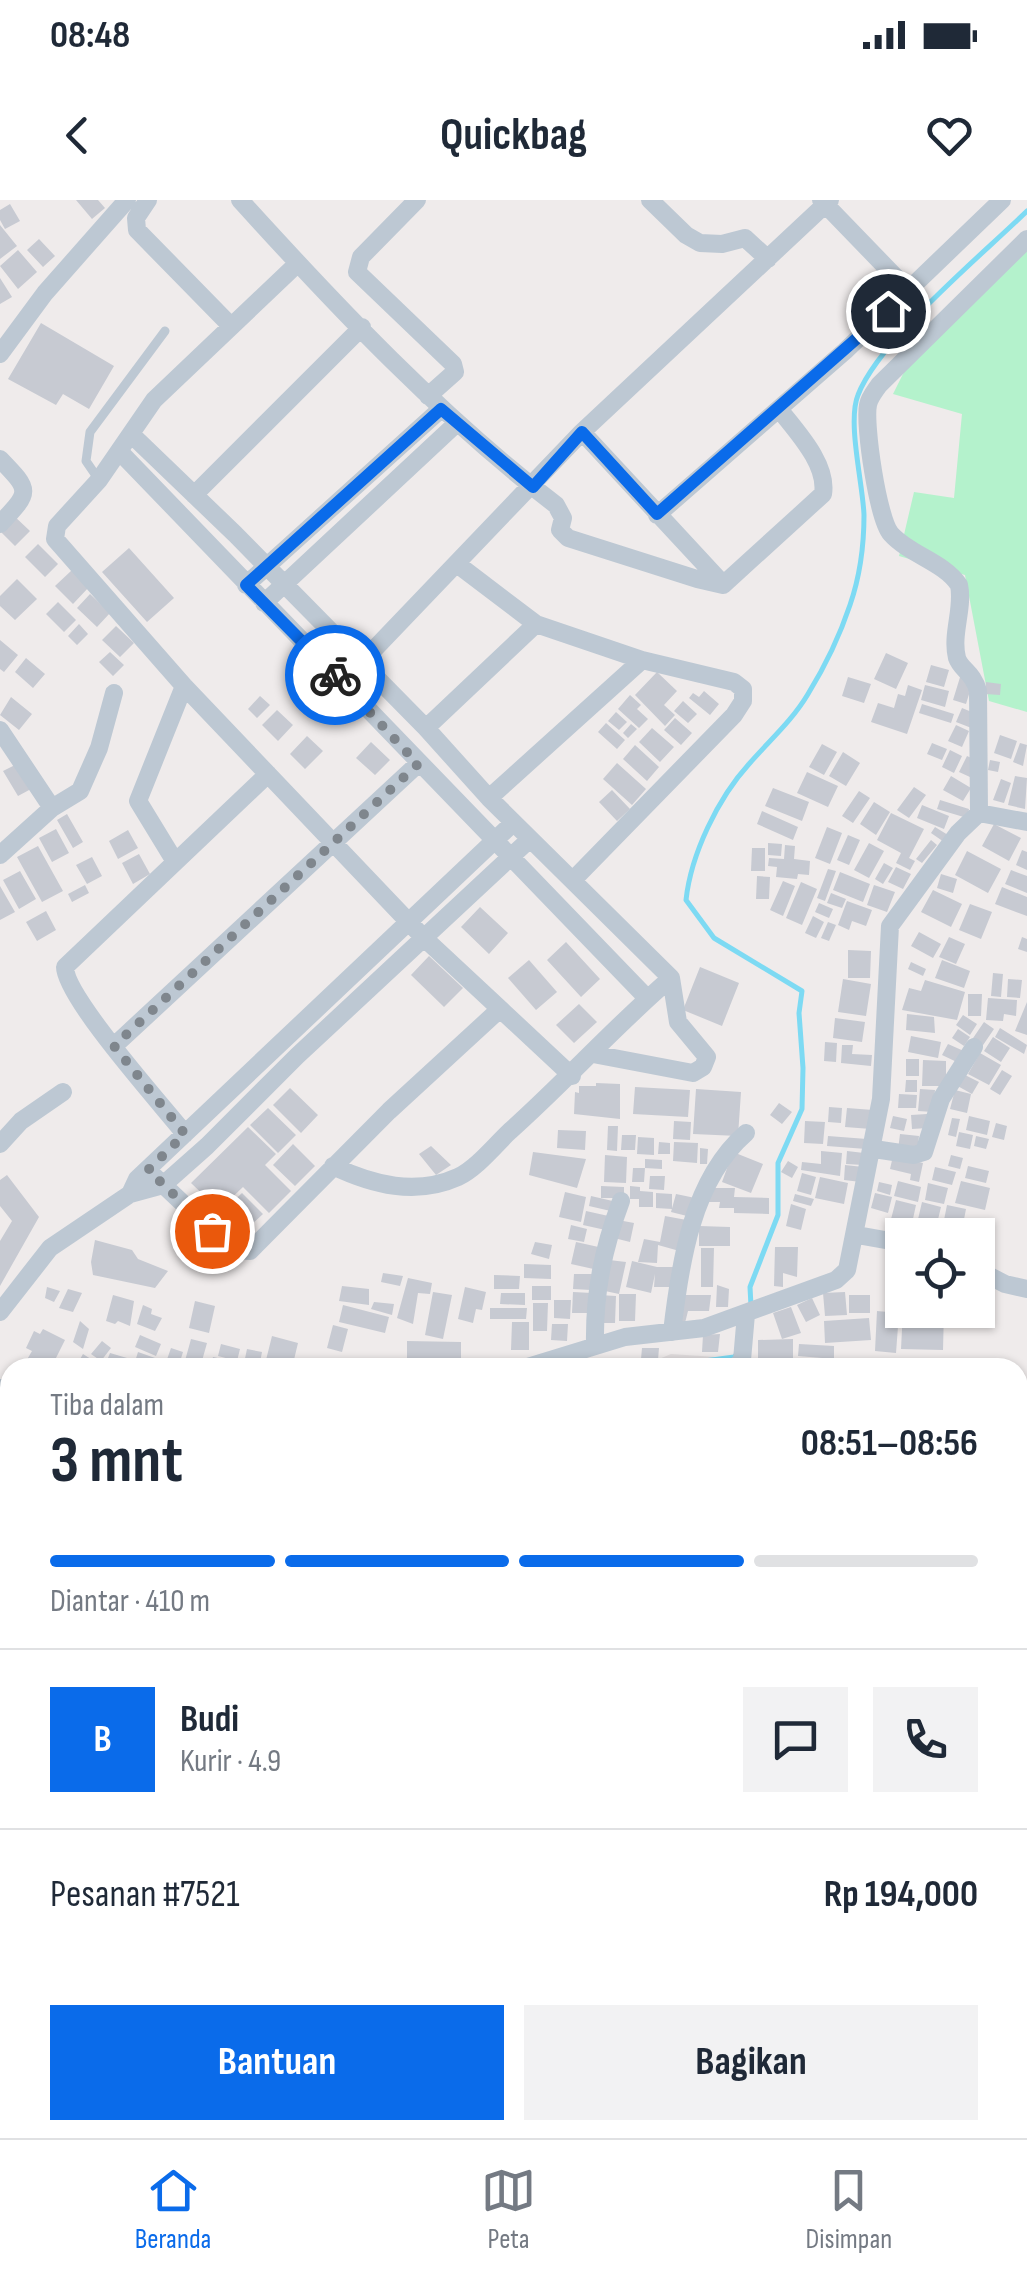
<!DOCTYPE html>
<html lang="id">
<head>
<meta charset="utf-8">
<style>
  :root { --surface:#fff; --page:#f2f2f3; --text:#1f2937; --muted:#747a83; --line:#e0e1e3; --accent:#0a6bea }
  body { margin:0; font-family:"Sofia Sans Condensed",sans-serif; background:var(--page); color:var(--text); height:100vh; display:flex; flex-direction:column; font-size:38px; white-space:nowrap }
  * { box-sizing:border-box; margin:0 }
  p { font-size:32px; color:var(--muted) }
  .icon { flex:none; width:55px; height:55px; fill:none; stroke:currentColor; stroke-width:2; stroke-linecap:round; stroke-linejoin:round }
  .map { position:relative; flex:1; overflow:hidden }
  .sheet { position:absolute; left:0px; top:1158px; width:1028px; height:782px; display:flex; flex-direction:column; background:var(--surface); border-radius:30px 30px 0 0; box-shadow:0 2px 8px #0004 }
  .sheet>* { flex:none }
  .tools { position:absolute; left:885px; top:1018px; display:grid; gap:20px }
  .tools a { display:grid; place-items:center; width:110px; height:110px; border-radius:0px; background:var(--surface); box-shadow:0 2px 8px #0004; font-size:50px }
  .pin { position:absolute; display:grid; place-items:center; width:85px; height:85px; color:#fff; margin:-42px; border:5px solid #fff; border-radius:50%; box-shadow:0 2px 10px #0007 }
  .courier { position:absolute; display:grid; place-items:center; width:100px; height:100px; margin:-50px; border:8px solid #0a6bea; border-radius:50%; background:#fff; color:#222; box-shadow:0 2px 12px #0007 }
  .summary em { font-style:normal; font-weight:700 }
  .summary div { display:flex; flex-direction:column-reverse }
  .summary { display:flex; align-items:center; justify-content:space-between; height:170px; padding:0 50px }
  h1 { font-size:65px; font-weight:700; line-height:75px }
  .bar { display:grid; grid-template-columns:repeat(4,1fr); gap:15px 10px; align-content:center; height:120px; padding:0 50px }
  .bar i { height:12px; border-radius:8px; background:var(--line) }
  .bar .selected { background:var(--accent) }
  .bar p { grid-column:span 4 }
  .line { display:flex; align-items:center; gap:25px; padding:0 50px; border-top:2px solid var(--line) }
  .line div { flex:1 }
  .round { display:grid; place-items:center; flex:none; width:105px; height:105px; border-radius:0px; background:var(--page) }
  .action { display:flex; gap:20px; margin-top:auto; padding:20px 50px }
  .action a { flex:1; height:115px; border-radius:0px; background:var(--accent); color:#fff; font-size:40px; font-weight:700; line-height:115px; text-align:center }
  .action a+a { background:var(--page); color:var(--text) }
  .status { display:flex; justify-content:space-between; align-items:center; height:70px; padding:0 50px; background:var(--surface); direction:ltr }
  .status svg { height:28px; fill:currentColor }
  header { display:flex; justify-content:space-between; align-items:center; height:130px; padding:0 50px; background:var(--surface); font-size:45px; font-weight:700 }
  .dock { display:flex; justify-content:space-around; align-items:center; height:140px; border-top:2px solid var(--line); background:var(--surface); font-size:28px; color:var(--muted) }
  .dock a { display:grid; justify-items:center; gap:5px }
  .dock .selected { color:var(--accent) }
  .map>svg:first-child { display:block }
</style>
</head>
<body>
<div class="status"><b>08:48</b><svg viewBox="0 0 49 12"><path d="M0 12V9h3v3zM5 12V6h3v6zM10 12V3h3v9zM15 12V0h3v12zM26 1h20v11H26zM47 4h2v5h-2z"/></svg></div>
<header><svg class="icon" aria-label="back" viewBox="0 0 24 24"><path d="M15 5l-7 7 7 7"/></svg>Quickbag<svg class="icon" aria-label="heart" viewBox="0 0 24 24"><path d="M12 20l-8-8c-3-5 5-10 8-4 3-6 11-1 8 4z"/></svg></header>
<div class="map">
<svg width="1027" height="1938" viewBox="0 0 1027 1938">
  <rect width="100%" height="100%" fill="#efebeb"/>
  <path fill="#e0dcdd" d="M671 1154 716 1157 714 1167 577 1168 647 1164Z
    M0 1198 10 1201V1421L0 1428Z"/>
  <path fill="#b4f2cc" d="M1027 45V512L989 501 965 375 899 356 914 292 954 298 962 214 893 194 918 144Z"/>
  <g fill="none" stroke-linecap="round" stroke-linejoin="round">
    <path stroke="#7ddaf3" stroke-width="5" d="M751 1106 750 1087 778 1015V963L802 909 803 868 799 813 802 791 714 738 686 700C691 654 718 598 749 564 769 541 792 521 808 494 824 468 840 435 850 405 860 376 864 346 864 315 863 284 847 222 858 195 879 140 982 55 1027 11
      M653 1168 734 1157 738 1153
      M1018 1353 1027 1339
      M0 1476 10 1465
      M0 1549 10 1551
      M0 1857 10 1829"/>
  </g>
  <path fill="#c7cad2" d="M76 0H98L105 8 92 19Z
    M10 4 20 21 5 29 0 20V10Z
    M0 25 17 46 0 59Z
    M39 39 55 56 43 67 27 50Z
    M18 50 37 72 18 89 0 66Z
    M0 78 12 97 0 104Z
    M41 123 114 166 89 209 63 194 56 205 8 179Z
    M12 314 30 331 15 346 0 331Z
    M38 344 58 364 45 377 25 357Z
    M129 348 174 398 147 422 102 372Z
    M72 370 89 387 73 404 55 386Z
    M17 379 37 399 15 420 0 406V396Z
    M90 394 110 413 97 427 77 408Z
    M58 402 76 420 64 432 46 414Z
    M79 424 88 434 77 445 68 436Z
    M116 426 134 443 120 457 102 440Z
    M0 440 18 455 4 472 0 469Z
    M110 452 124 465 113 476 99 462Z
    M886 453 908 463 896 489 874 479Z
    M26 458 45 474 33 488 15 472Z
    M931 465 949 470 944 487 926 482Z
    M657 472 677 491 664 505 675 515 665 526 635 495Z
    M961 474 974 478 966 504 953 500Z
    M848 477 871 484 864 503 842 496Z
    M986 482 1001 484 1000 495 985 494Z
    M908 485 922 490 907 534 871 522 878 503 894 508 898 494 905 496Z
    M925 485 949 491 945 507 921 500Z
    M704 491 719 504 710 515 689 498 693 493 699 497Z
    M630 495 641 505 637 509 648 519 639 528 618 509Z
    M260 496 270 505 257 518 248 509Z
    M11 497 32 514 19 530 0 515Z
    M683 501 697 514 688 523 674 511Z
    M922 504 954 514 951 523 919 513Z
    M962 508 979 515 974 529 956 522Z
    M277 510 293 525 278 541 262 525Z
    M616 512 627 522 619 530 608 521Z
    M675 518 692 533 681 545 664 530Z
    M606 523 625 540 617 549 598 532Z
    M631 524 637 529 628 538 623 533Z
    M956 525 969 531 962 547 948 541Z
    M652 528 674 547 660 562 639 542Z
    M1000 535 1017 541 1011 559 994 553Z
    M307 536 323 551 305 569 290 554Z
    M371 542 390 560 375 575 356 558Z
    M932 543 947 549 942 560 927 554Z
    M1020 543 1027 545 1023 566 1013 562Z
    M822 544 837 552 824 575 809 567Z
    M635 545 659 567 647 581 623 559Z
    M950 550 962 556 954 573 942 567Z
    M843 552 860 563 846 586 829 576Z
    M967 556 978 561 970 577 959 572Z
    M990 560 1000 562 998 572 988 570Z
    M617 563 646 589 632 605 603 579Z
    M17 564 31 589 18 596 3 571Z
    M807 572 838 586 828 607 797 593Z
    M951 576 971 588 963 601 943 590Z
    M1015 576 1027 578 1025 609 1008 605Z
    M1001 579 1011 583 1004 603 993 600Z
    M914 587 926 595 909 618 897 610Z
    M773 588 809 602 802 621 765 606Z
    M612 590 630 609 617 621 599 602Z
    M859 591 870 598 853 623 842 616Z
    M940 600 969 609 967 618 937 609Z
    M874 602 890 612 876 635 860 624Z
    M922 605 949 616 944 629 917 618Z
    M762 611 798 627 793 640 757 624Z
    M891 613 924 629 909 658 915 661 910 670 896 663 901 653 877 640Z
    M67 614 83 642 73 648 57 620Z
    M994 624 1021 638 1009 661 982 646Z
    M827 627 842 633 830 664 815 658Z
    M935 627 948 635 944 642 931 633Z
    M56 629 69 653 52 662 39 638Z
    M128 630 138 648 118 659 109 641Z
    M848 635 860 640 849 665 837 660Z
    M931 640 937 645 922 663 916 659Z
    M768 643 782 644 781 656 768 655Z
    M869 643 884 651 869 678 854 670Z
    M785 645 795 646 794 659 810 661 809 675 798 674 797 679 776 677 777 667 768 666 769 658 784 659Z
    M38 646 63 691 42 702 17 657Z
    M752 648H765V671H751Z
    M1022 650 1027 652V670L1016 665Z
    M967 651 1001 669 988 693 955 675Z
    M139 654 150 674 133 684 122 663Z
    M92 657 102 676 87 684 76 665Z
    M884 663 893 668 883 684 875 679Z
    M896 667 911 674 903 689 888 682Z
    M828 669 836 671 825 701 817 698Z
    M1011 670 1027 676V693L1005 684Z
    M20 671 36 699 19 709 3 680Z
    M840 672 870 684 863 702 833 690Z
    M941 674 957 679 953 693 937 688Z
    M757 676 770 677 769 699H756Z
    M783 681 795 686 783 716 770 710Z
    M801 682 817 689 802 725 786 718Z
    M85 685 89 693 72 702 68 694Z
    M874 685 895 692 887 712 867 705Z
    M0 686 15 712 0 720Z
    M1002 687 1027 697V716L995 704Z
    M933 690 962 704 951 727 921 712Z
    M831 693 846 699 842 708 827 703Z
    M847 701 872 710 866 726 852 721 849 730 838 725Z
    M819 703 833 709 829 718 815 712Z
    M970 704 992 712 981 739 959 730Z
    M480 707 508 733 489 754 461 727Z
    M46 711 56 730 37 741 26 722Z
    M813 716 824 722 816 738 805 733Z
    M828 722 836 725 829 741 821 738Z
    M919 732 941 744 933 758 911 746Z
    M949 737 965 744 956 764 939 757Z
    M1022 737 1027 739V752L1018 749Z
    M566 742 600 779 581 797 547 760Z
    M848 750 871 751 870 778H848Z
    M429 756 463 788 444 807 411 775Z
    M529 760 557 792 536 810 508 778Z
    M942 760 970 771 964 788 935 778Z
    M911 762 926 769 923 776 908 769Z
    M700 767 739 783 722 826 683 810Z
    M993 773 1003 774 1001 797 991 796Z
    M843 779 871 784 866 816 838 812Z
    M1008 779 1022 780 1020 798 1007 797Z
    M925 780 965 792 957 820 902 810 909 788 921 791Z
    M968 794H982L981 816H968Z
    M988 798 1017 800 1016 816 1004 814 1003 821 986 820Z
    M1027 802V835L1015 831Z
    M579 804 597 822 574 843 556 825Z
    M907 814 934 817 935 833 906 830Z
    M963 815 977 824 970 835 956 825Z
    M835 818 865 822 862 842 833 838Z
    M984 822 994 829 979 851 969 844Z
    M1000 828 1027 845 1024 854 995 837Z
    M958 829 970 837 964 846 952 838Z
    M911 836 941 842 938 858 908 852Z
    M993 837 1010 848 1001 862 984 851Z
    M825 842 837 843 836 862 824 861Z
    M948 844 966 852 961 864 942 855Z
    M842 845H853L852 854 872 855 871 866 841 863Z
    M980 853 1001 865 989 885 968 874Z
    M906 859H919V876H906Z
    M923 860 946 861V886H922Z
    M1002 870 1012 876 1000 895 990 889Z
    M961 873 979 882 972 894 954 884Z
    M906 880H917V892H905Z
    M596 883 620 884V919L574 914 575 892 579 893V886H596Z
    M635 887 690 890 688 917 633 914Z
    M290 888 318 915 301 933 273 905Z
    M696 889 741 892 738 936 693 934Z
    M920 889 935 890 933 912 918 911Z
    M955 890 971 894 967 913 950 909Z
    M899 894 917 895 916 908H898Z
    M779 903 792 912 782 924 770 915Z
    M829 907 842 908 841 923 828 922Z
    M268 908 296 935 278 953 250 925Z
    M847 908 873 910 871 929 845 927Z
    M927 914 928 928 912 929 911 915Z
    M893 916 907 919 904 931 890 928Z
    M969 916 990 921 987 935 966 930Z
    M952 918 960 919 956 937 948 935Z
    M674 921 691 922 690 940 673 939Z
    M805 921 825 922 823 944 804 943Z
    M996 923 1007 926 1004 940 992 937Z
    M608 926H618L617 951 607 950Z
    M248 927 276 954 265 965 291 991 269 1013 243 987 219 1010 191 983Z
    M558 930 586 931 585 950 557 948Z
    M959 932 973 935 970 949 956 946Z
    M900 934 919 936 917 952 898 950Z
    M622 935H636L635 950H621Z
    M828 936 867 939 866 949 827 946Z
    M976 936 989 939 986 949 974 946Z
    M638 937 654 938V955L637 954Z
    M659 942 670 943V954H658Z
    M674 942 698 943 697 963 673 961Z
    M293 944 315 966 295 986 273 965Z
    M431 946 451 965 436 975 419 954Z
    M700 948 708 949 707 964H700Z
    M821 951 842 953 840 976 801 970 802 962 821 964Z
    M847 951 864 953 863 965 846 964Z
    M533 952 586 959 577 988 529 975Z
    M733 952 763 964 751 993 722 982Z
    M605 955 627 957 626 983 604 982Z
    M951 955 963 958 960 969 948 966Z
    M893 956 923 963 919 982 910 980 911 974 890 969Z
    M645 959 662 960V969L645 968 644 982H632L633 968H645Z
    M788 961 798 967 792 978 781 972Z
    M845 965 863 967 861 982 844 980Z
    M968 966 989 971 986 983 965 978Z
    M935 967 956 972 952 985 932 980Z
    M802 973 816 977 811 995 797 991Z
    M7 975 39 1017 0 1086V1041L12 1021 0 1006V980Z
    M650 976H665L664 990 649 989Z
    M820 977 848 983 844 1004 815 998Z
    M898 981 921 987 918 1002 894 996Z
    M961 981 990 988 985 1010 955 1003Z
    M879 982 892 985 890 995 877 991Z
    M928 983 948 988 944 1004 925 1000Z
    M601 986 624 987V998H601Z
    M630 986 640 987V991L653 992V1007H639V999H630Z
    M709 988H735L734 997 769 998V1014L734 1013V1008H719L720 1002H708Z
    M565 992 586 997 581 1022 559 1017Z
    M242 993 263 1014 242 1033 222 1012Z
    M656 993 672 994V1009L656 1008Z
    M875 993 892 997 888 1013 871 1008Z
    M676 994 700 999 695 1018 671 1012Z
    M795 994 814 999 811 1006 793 1001Z
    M591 996 617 1002 615 1012 589 1006Z
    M896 1000 916 1005 911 1028 890 1023Z
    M922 1002 941 1007 935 1032 916 1028Z
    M791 1004 806 1009 801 1030 786 1026Z
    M947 1005 966 1009 961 1035H941Z
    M586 1011 613 1017 610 1031 583 1025Z
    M665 1016 692 1021 683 1052 658 1045 657 1063 638 1062 644 1039 660 1042Z
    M618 1020 634 1023 630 1042 614 1038Z
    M571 1025 587 1029 584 1042 568 1039Z
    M699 1026 730 1027V1046H699Z
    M95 1040 132 1050 138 1059 168 1071 155 1088 93 1075 91 1062Z
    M535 1042 552 1045 549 1059 531 1054Z
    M576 1042 603 1048 598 1070 571 1064Z
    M775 1047H798L797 1077 783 1073V1087L774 1086Z
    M701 1048H714L713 1087H701Z
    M609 1060 626 1062 619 1094H636L635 1121H619V1094L605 1091Z
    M632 1061 657 1067H678L676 1087H654L655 1074 651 1093 626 1087Z
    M524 1064 551 1065V1079L524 1078Z
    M383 1073 403 1076 400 1086 381 1082Z
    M574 1074H592L591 1090 573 1089Z
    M494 1075 520 1076 519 1089H494Z
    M408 1078 432 1083 430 1094 418 1093 413 1124 397 1118Z
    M717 1085 729 1089 728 1107H716Z
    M342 1086 369 1089V1105L339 1101Z
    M532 1086H551V1100H532Z
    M47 1087 60 1091 54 1102 45 1098Z
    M465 1087 486 1092 482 1110 476 1109 473 1123 458 1119Z
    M68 1089 82 1093 73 1112 59 1108Z
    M433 1092 452 1095 443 1139 425 1135Z
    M573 1092 592 1093 591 1113H572Z
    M845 1092 847 1115 825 1116 823 1093Z
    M501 1093H525V1105L500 1104Z
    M113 1095 134 1101 130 1126 118 1121 115 1124 106 1121Z
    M599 1095 616 1096 615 1123H598Z
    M677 1095H711L709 1111H688L685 1123 674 1124Z
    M849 1095H870V1113H849Z
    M812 1098 820 1115 806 1122 797 1105Z
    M554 1100H571L570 1119 554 1118Z
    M195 1101 215 1106 209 1133 189 1128Z
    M374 1102 394 1104 392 1115 371 1109Z
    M533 1103H548L547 1131H533Z
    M143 1105 152 1109 151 1114 162 1118 155 1131 137 1124Z
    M343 1105 389 1117 385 1133 339 1122Z
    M791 1107 801 1133 782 1139 773 1113Z
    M490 1108H527L526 1119H490Z
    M903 1110H944L943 1150 901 1149Z
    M877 1111 899 1113 896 1153 875 1151Z
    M869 1118 871 1140 825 1143 824 1121Z
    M80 1121 89 1129 83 1149 73 1142Z
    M512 1122H529V1150H511Z
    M552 1124H568L567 1141 551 1140Z
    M333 1125 348 1129 342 1152 327 1148Z
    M43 1129 65 1140 51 1168H35L25 1163 32 1151 26 1148 34 1131 40 1134Z
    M720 1134 718 1152H702L703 1135Z
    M140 1135 161 1144 156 1156 135 1147Z
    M272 1136 298 1143 292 1168H264Z
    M191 1139 207 1143 200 1168H183Z
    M793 1139V1168H758V1140Z
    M102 1141 111 1148 101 1161 91 1154Z
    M407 1141 461 1142V1168H407Z
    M221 1144 240 1149 237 1161 218 1156Z
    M799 1144 834 1146V1159L798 1156Z
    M171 1148 183 1152 178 1168H164Z
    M642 1148H659L658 1160 641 1159Z
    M247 1149 262 1152 259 1168H243Z
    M138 1152 155 1158 152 1168H133Z
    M110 1153 127 1158 123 1168 106 1163Z
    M83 1154 97 1163 94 1168H75Z
    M213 1157 231 1161 229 1168H210Z
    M374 1158 392 1162 391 1168H372Z
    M338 1159 368 1166V1168H336Z
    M0 1248 10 1253V1278L0 1273Z
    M10 1356V1380L0 1371Z
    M3 1488 10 1490V1519L0 1516Z
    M1023 1568 1027 1570 1024 1593 1018 1589Z
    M0 1576 10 1583 0 1599Z
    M1023 1609H1027V1628L1018 1627V1616H1023Z
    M1021 1723 1027 1726V1765L1024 1770 1018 1767V1728Z
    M1023 1783 1027 1787V1796L1021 1803 1018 1800V1789Z
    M1018 1868 1027 1874 1020 1887 1018 1885Z
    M369 1930H403V1938H369Z"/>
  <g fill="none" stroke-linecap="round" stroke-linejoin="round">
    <path stroke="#bdc8d3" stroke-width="9" d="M99 280 86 261 90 232 165 131
      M0 1316V1339"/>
    <path stroke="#bdc8d3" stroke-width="18" d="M148 0 136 18 137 30 231 126
      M240 0C338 108 440 216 556 305L563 318 560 330 568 338 697 379 723 385 823 294C828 264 796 231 779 209
      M417 0 361 57 357 72 453 164 455 172 428 196
      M650 0 686 35 700 43 722 44 745 38 768 59
      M821 0 909 91
      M297 64 154 200 99 280 57 326 55 339 184 486 423 737 572 876
      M0 154 45 93 127 0
      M582 232 723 384
      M132 235 235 334 426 528 489 598 671 778 678 822 707 857 703 867 693 873 593 854
      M119 251 647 798
      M0 259C31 291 31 291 0 324
      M194 295 362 127
      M657 315 845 151 1002 0
      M457 364 536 424 642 460 734 482 743 489V501L734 515 574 679
      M246 385 441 209
      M264 403 457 223
      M361 463 582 232 830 0
      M426 528 536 424
      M0 530 52 608
      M489 598 642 460
      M979 613 978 491C973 472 961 470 957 458 951 434 964 408 959 385 944 362 910 355 891 334 878 320 864 224 868 205 869 198 875 191 879 185L1027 39
      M0 655 52 608 80 591 99 548 114 493
      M174 660 138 601 184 486
      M114 846 418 564
      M185 934C162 905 65 797 65 767L268 574
      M0 944 21 921 63 892
      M874 949 914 955 924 952 941 899 974 847
      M333 966C373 985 416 996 458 977 477 968 495 945 510 931 565 882 615 826 671 778
      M155 977 232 1050 250 1051 389 911 500 809
      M130 994 163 985 207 946 297 856 530 639
      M857 1035 902 1043
      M978 1070 1005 1084 1027 1089
      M0 1112 50 1048 130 994 137 979 513 623
      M672 1132C680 1063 692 980 746 933
      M595 1145C594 1093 603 1049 621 1001
      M524 1168 625 1137 704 1128 836 1080 847 1070 881 899 890 726 958 633 979 613 1027 622
      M734 1168 742 1160 746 1114
      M0 1188 10 1194
      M0 1460 10 1450
      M0 1523 10 1525
      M1018 1859 1027 1848
      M281 1930H337L342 1938
      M679 1930V1938
      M227 1938 234 1931 245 1930
      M434 1938 437 1930
      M934 1938 937 1930"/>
  </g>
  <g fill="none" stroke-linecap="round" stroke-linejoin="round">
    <path stroke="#7f868d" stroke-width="10" stroke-dasharray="0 18" d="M212 1031 148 970 185 934 114 846 418 564 335 475"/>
    <path stroke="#0a6bea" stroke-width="12" d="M335 475 246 385 441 209 533 287 582 232 657 314 888 111"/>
  </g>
</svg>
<div class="tools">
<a><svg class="icon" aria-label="locate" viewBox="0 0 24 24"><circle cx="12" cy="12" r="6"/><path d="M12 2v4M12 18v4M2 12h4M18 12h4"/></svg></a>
</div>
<div class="pin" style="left:212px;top:1031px;background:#ea580c"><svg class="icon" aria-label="bag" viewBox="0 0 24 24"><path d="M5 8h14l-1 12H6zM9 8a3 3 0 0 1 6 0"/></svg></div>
<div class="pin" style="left:888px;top:111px;background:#1f2937"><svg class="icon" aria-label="home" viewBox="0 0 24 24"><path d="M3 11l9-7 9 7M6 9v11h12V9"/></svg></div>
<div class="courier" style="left:335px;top:475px"><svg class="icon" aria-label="bike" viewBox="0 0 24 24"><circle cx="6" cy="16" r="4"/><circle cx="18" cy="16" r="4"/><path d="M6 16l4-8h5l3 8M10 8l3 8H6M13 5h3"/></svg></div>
<section class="sheet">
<div class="summary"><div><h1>3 mnt</h1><p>Tiba dalam</p></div><em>08:51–08:56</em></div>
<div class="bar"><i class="selected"></i><i class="selected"></i><i class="selected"></i><i></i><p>Diantar · 410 m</p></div>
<div class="line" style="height:180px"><b class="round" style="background:var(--accent);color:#fff">B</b><div><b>Budi</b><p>Kurir · 4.9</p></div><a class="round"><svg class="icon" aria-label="chat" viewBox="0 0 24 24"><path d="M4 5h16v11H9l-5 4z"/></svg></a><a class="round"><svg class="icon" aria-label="phone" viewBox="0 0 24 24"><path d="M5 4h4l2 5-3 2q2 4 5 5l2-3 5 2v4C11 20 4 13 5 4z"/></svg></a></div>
<div class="line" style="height:130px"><div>Pesanan #7521</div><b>Rp 194,000</b></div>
<div class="action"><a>Bantuan</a><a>Bagikan</a></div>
</section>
</div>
<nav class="dock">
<a class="selected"><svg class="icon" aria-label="home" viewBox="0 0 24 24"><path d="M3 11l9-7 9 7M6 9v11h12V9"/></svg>Beranda</a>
<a><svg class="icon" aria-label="map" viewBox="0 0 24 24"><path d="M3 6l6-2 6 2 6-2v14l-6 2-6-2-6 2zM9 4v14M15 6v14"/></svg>Peta</a>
<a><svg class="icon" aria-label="saved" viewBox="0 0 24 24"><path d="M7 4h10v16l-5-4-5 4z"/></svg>Disimpan</a>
</nav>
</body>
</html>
